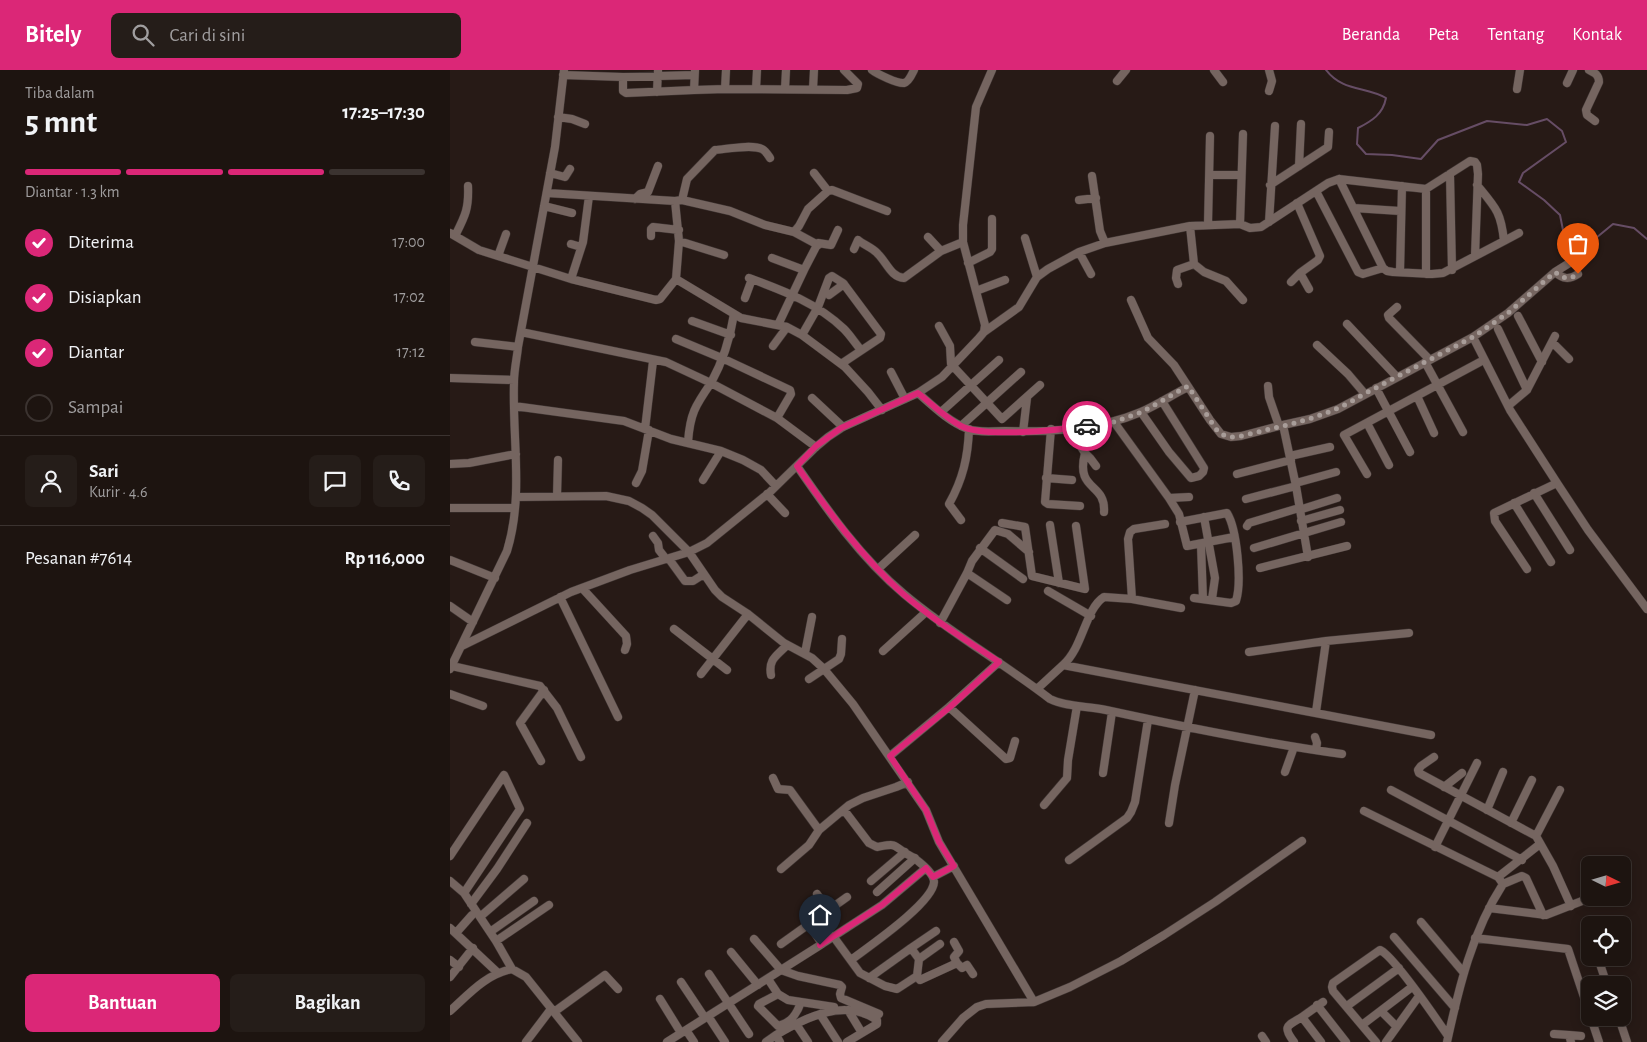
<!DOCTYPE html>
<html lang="id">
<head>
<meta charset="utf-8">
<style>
  :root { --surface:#1d1410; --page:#251d19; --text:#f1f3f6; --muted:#a09e9f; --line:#3b3330; --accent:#db2777 }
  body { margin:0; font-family:"Alegreya Sans",sans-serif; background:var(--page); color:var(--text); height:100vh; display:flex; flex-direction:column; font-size:19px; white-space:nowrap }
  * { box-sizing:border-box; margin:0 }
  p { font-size:16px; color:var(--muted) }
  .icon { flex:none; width:28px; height:28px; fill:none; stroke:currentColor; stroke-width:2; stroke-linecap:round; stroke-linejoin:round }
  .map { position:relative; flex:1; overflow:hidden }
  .drawer { display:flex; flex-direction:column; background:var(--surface); width:450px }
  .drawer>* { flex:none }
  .needle { width:32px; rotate:95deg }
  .buttons { position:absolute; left:1131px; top:786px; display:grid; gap:10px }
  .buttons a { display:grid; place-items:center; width:50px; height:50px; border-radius:8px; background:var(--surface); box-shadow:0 2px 12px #0003,0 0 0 1px var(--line); font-size:25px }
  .pin { position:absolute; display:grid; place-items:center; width:42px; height:42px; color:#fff; margin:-51px -21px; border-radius:50% 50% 50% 0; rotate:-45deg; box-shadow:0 0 5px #0007 }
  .pin .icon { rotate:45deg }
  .courier { position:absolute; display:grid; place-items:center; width:50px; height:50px; margin:-25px; border:4px solid #db2777; border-radius:50%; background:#fff; color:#222; box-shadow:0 1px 6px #0007 }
  .summary em { font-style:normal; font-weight:600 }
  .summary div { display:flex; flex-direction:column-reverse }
  .summary { display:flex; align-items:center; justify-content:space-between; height:85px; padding:0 25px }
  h1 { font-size:32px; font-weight:600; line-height:38px }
  .bar { display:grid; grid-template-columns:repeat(4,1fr); gap:8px 5px; align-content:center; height:60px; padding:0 25px }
  .bar i { height:6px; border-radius:4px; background:var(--line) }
  .bar .active { background:var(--accent) }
  .bar p { grid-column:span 4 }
  .line { display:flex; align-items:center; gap:12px; padding:0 25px; border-top:1px solid var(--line) }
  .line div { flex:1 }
  .round { display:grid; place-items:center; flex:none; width:52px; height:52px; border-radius:8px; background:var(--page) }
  ol { padding:0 25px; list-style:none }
  li { display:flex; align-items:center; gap:15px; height:55px }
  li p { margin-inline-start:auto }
  li .icon { padding:5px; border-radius:50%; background:var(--accent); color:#fff; stroke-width:4 }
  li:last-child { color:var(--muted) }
  li i { width:28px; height:28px; border:2px solid var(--line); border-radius:50% }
  .primary-button { display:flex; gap:10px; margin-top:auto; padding:10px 25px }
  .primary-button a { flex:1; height:58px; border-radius:8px; background:var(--accent); color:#fff; font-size:20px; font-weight:600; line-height:58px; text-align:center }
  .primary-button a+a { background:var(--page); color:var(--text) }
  header { display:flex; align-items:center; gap:30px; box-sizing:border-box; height:70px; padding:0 25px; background:var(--accent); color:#fff }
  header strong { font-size:24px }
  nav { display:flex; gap:28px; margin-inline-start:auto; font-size:18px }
  .search { width:350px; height:45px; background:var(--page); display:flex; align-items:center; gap:12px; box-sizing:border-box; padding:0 18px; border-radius:8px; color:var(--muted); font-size:19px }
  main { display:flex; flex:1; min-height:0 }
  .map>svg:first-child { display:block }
</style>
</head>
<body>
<header>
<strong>Bitely</strong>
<div class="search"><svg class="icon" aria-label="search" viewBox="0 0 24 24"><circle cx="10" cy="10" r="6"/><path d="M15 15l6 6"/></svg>Cari di sini</div>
<nav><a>Beranda</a><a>Peta</a><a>Tentang</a><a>Kontak</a></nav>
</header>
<main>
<section class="drawer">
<div class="summary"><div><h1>5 mnt</h1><p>Tiba dalam</p></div><em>17:25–17:30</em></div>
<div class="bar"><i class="active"></i><i class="active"></i><i class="active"></i><i></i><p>Diantar · 1.3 km</p></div>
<ol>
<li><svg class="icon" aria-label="check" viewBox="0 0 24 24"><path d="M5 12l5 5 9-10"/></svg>Diterima<p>17:00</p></li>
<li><svg class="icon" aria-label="check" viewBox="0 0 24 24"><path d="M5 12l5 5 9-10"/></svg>Disiapkan<p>17:02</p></li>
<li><svg class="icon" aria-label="check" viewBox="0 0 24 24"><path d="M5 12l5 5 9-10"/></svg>Diantar<p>17:12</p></li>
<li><i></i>Sampai</li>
</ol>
<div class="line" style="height:90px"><a class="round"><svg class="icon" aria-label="person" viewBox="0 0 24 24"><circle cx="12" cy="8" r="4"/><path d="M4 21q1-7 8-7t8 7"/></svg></a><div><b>Sari</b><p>Kurir · 4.6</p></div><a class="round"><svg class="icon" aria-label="chat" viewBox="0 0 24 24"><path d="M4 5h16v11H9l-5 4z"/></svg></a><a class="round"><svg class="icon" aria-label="phone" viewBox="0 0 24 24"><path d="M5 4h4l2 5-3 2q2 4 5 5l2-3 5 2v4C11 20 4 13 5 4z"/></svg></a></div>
<div class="line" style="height:65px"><div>Pesanan #7614</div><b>Rp 116,000</b></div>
<div class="primary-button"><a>Bantuan</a><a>Bagikan</a></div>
</section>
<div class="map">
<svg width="1197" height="972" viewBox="0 0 1197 972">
  <rect width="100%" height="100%" fill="#271a16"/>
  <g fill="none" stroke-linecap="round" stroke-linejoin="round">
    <path stroke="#664d65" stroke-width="2" d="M876 0C893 22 915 16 936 28 933 44 922 51 908 58L907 74 916 84 942 85 971 89 988 70 1037 51 1077 55 1097 49 1112 61 1116 72 1073 103 1069 112 1094 130 1110 145 1117 180 1130 185 1146 168 1163 154 1184 158 1197 169"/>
    <defs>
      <path id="minor" d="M276 0 275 19 397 20 407 18 408 14 394 0
        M422 0C427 4 448 14 454 13 459 12 462 4 464 0
        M764 0 773 12
        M1139 0C1145 3 1149 5 1149 12L1136 40 1137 45 1145 51
        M113 5 173 7 244 5
        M173 7V21L176 23 244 20 245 0
        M667 11 676 0
        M1117 13 1123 0
        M306 19 307 0
        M335 19 336 0
        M363 19 364 0
        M1067 19 1070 0
        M244 20 275 19
        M819 21 822 11 819 0
        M207 22 208 0
        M108 47 122 49 135 54
        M849 96 851 54
        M100 103 115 107 120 99
        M364 103 378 121
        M1000 104 1002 200
        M760 105H791
        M642 106 650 161 655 173
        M820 115 878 77 879 62
        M976 119V204
        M866 121 908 202 913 204 933 198 889 109
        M97 123 225 131 232 130 280 141 315 155 344 162 349 156 358 139 378 121 382 120 437 141
        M185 129 190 124 198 122 208 96
        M232 130 237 109 265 80C277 79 302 74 312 79 316 81 318 85 320 88
        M629 130 646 128
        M225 131 229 171 226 209 291 248 337 257 352 265 395 297 418 322 432 340
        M847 133 870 186 868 190 850 203 859 219
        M94 136 122 143
        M904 138 950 141
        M819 152 825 56
        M758 154 760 66
        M790 154 793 64
        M740 156 744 194 754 202 776 211 793 230
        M344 162 368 175
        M0 163 29 180 121 209 206 230 210 229 226 209
        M5 166C15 146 19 139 18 116
        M201 166V159L203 157 229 160
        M478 167 491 181
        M575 168 587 207
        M229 171 274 185
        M1054 171 1069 163
        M121 174 131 177
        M404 179 408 170C414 175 423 178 428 184 437 193 441 207 454 208L491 181 513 172
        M629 182 641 204
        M48 186 56 164
        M322 188 354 200 328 255
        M518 193 540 182 542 179V149
        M933 198 937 201 943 202 982 204 993 203 1054 171C1051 142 1046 138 1027 115
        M354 200 368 173 381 175 388 160
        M950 202 952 116
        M1105 202 1121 192
        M299 208C334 221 367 233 394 259 400 265 405 273 411 280
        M121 209 133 172 139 126
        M841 212 850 203
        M728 214 726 208 727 200 744 194
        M526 221 555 210
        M379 225 394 214
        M295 228 302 209
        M681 230 698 268 724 295 760 350 771 364 781 367 791 366 833 355 846 416 858 487
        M947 237 938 245 939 248 980 290
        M1068 246 1092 292
        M242 251 281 265
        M897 254 947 307
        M489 256 500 276 501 294 552 349 590 315
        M1048 259 1077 320
        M71 262 216 292 261 313C273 291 280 269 284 244
        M534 262 569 237 587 207 598 199 629 182 655 173 740 156 790 154 800 158 811 157 878 113 889 109 976 119 1020 91 1025 92 1027 95 1028 104 1025 186
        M352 265 368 237 379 208 382 206 393 213 431 264 430 268 391 294
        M1023 267 1060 340 1107 413 1044 443 1045 451 1077 499
        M226 269 274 289 340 320 341 324 327 348
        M25 272 68 277
        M1102 272 1119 289
        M867 275 898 304 915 324
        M323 276 337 257
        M975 292 1013 362
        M441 302 455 329
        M0 308 64 310
        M818 316 819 327 829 356
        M926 318 960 382
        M468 323C483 336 499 352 518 359 529 363 543 361 555 361 600 362 649 360 691 342 707 335 722 325 738 317
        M967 326 984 363
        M362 328 393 357
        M64 336 174 351 221 369 271 381 293 390 311 400 326 416
        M1058 336 1077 320 1105 266
        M491 342 549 290
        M691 342 719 382 741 408 749 406 753 402 754 398 712 331
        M664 352 719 428 739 427
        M917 353 939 395
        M833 355 860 349 888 339 1023 267 1058 243 1105 202C1113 209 1119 210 1128 204
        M511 356 571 302
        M195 359 203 291
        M601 359 595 432 598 434 630 436
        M617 359 626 369 635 383C625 422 656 412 654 442
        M573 362 577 328
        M238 372C240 344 245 336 261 313L327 348 366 377
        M635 383 640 388 646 396
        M840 386 880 377
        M0 394 19 393 66 384
        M347 396C378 441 411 488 454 524 500 563 552 592 600 629 616 637 637 636 656 640 734 657 813 673 892 684
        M787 404 841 390
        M917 404 894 365 1030 292
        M596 408 622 410
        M253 410 271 381
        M186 413 192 401 199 360
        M846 413 886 402
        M1107 413 1138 460 1197 539
        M1084 423 1120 480
        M317 424 335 443
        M107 426 108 390
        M66 427 156 426 179 431 192 438 202 445 239 482 265 520 272 527 298 544 334 573 362 588 374 599 403 634 476 740 489 772 584 932
        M719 428 729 444 737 476 784 467
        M796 429 846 416
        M1064 433 1101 492
        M0 438H65
        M849 440 887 428
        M754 447 765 508 762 529
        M511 450 499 434C513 409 518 387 519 359
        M851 451 890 440
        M730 452 777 443C787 459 792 512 786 531L781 533 744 528
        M552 453 575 457 582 506 635 519 626 456
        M600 455 609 513
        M797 456 799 453 849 438
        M203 466 208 473 209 480 216 489
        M751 475 753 529
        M530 478 573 509
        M804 478 891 452
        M219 489 235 511H243L254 504
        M0 490 45 508
        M810 498 897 476
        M428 499 465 465
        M517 503 557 530
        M132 518 176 566 177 574 175 580
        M598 521 641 546
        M110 527 168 647
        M682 529 678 469 680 462 684 459 715 454
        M0 536 23 552
        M490 553 517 503 522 491 545 460 558 464 579 482
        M224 559 277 600
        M12 576 121 522 180 500 239 482 257 473 320 422 366 377 378 367 393 357 468 323 492 307 529 268 534 262 535 255 513 172V155L526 37 542 0
        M433 581 476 542
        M799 582 876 571 959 563
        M355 583 362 547
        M0 594 2 596 90 616 107 638 131 687
        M613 595C633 578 635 539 654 527L682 529 731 538
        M0 599 57 481C74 426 62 368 64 312 64 300 67 288 68 277L105 77 114 0
        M251 604 298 544
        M321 605C318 589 327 586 337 575
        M359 609 389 589 391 584 392 569
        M587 619 613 595 981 665
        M0 624 33 636
        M499 637 556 689 560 688 565 671
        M866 642 876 571
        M865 667 867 673 866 680
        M440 686 499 637 549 592
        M984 687 971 696 968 700 969 703 1086 766 1103 796 1121 836
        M91 691 70 653 94 620
        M835 702 844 677
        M653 703 662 642
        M323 708 328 719 340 720 369 760
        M994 717 1012 703
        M941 720 1072 790
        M594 735 617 708 618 690 627 636
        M394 740 419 773 427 777C444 774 442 773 455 783 460 786 464 787 468 791 474 796 484 804 484 812 483 833 418 877 401 890
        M1037 740 1053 702
        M914 741 1048 807 1053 814C1022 862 1009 917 997 972
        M719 753 725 715 745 620
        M1061 753 1082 710
        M1086 766 1110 720
        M985 777 1027 693
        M0 786 54 705 70 739 14 823
        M619 790 677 748 681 742 685 732 698 650
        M331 799 359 775 369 760 399 735 413 728 446 717 458 712
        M483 807 504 796
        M1048 807 1090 774
        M0 811 14 823 46 871
        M421 811 455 782
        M1053 814 1072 806 1076 808 1093 845
        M427 822 465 788
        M367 824 378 840
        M21 834 47 799 77 753
        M1039 838 1096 845 1132 831
        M31 846 74 809
        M971 852 1014 903
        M1136 854 1140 865
        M0 858 48 903
        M40 862 84 831
        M6 863 22 845
        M383 866 410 903 435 916 447 919 467 906 469 889 461 878 486 861
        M944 867 1005 938
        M1025 868 1118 879 1140 945
        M304 869 331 900 348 906 390 915 392 917 390 924 391 928 429 944
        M504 872 509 881 504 887 507 893
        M331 874 359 854
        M372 874 432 835 476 798
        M281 882 308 915
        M1148 888 1157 915
        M469 889 490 874
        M0 890 9 897
        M62 899 46 871 99 835
        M259 904 299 964
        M467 906 470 910 507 893 512 898 517 895 523 904
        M0 907 23 878
        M419 908 461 878
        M318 909 328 924 338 930 384 937
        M231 912 255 948
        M328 924 309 934 308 936 328 956C341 953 347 944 351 932
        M210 929 231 963
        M867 935 896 972
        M897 936 949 898
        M398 940 412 963
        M0 941C20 923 35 905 62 899L76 907 128 972
        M931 941 946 956
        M104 942 155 905 168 919
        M370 944 388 972
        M258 946 275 972
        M1141 948 1149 972
        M1169 948 1177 972
        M346 954 358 972
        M912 955 962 917
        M236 960 244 972
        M1104 964 1119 965
        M812 966 816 972
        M76 972 101 939
        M217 972 372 874 359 854 397 827
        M316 972 326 965
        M330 972 326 965C356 947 395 928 427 950V954L397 972
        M492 972 513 948 527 937 536 934 584 932 620 917 671 891 714 865 765 832 852 771
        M844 972C832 956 837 956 852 947
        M871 972 852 947 873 932
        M926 972 883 921 882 917 883 913 930 880C944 886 987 950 998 966
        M936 972 969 926
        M1121 972 1119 965 1131 966"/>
    </defs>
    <use href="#minor" stroke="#403634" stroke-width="9"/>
    <use href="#minor" stroke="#756560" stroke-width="8"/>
  </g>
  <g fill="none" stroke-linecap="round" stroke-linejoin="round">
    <path stroke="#a89d99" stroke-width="5" stroke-dasharray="0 9" d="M637 356 664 352 692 342 738 316 766 359C773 367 780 368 791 366 835 355 875 349 914 324L1023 267 1058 243 1105 202C1113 209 1119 210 1128 204"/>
    <path stroke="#db2777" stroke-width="6" d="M370 875 432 835 476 798 483 807 504 796 489 772 476 740 440 686 500 637 549 592C516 570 482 549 452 523 411 486 378 441 347 396L366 376 391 358 468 323C482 334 495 348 511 356 534 368 609 360 637 356"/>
  </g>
</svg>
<div class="buttons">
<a><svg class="needle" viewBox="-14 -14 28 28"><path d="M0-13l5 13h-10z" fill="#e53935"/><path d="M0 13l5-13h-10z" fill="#a09e9f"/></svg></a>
<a><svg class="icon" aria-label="locate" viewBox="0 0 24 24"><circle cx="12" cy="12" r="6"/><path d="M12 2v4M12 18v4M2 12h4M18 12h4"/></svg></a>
<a><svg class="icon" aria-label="layers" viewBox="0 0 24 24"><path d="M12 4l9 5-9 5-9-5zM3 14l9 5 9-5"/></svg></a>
</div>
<div class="pin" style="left:1128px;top:204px;background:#ea580c"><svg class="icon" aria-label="bag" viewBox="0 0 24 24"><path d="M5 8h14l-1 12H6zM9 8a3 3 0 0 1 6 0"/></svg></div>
<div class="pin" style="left:370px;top:875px;background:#1f2937"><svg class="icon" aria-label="home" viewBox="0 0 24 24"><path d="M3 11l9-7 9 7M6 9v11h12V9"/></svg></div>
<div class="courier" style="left:637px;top:356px"><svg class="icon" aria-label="car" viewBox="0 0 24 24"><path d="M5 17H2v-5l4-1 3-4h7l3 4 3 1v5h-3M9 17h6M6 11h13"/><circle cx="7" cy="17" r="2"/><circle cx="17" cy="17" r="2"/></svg></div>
</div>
</main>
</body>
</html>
